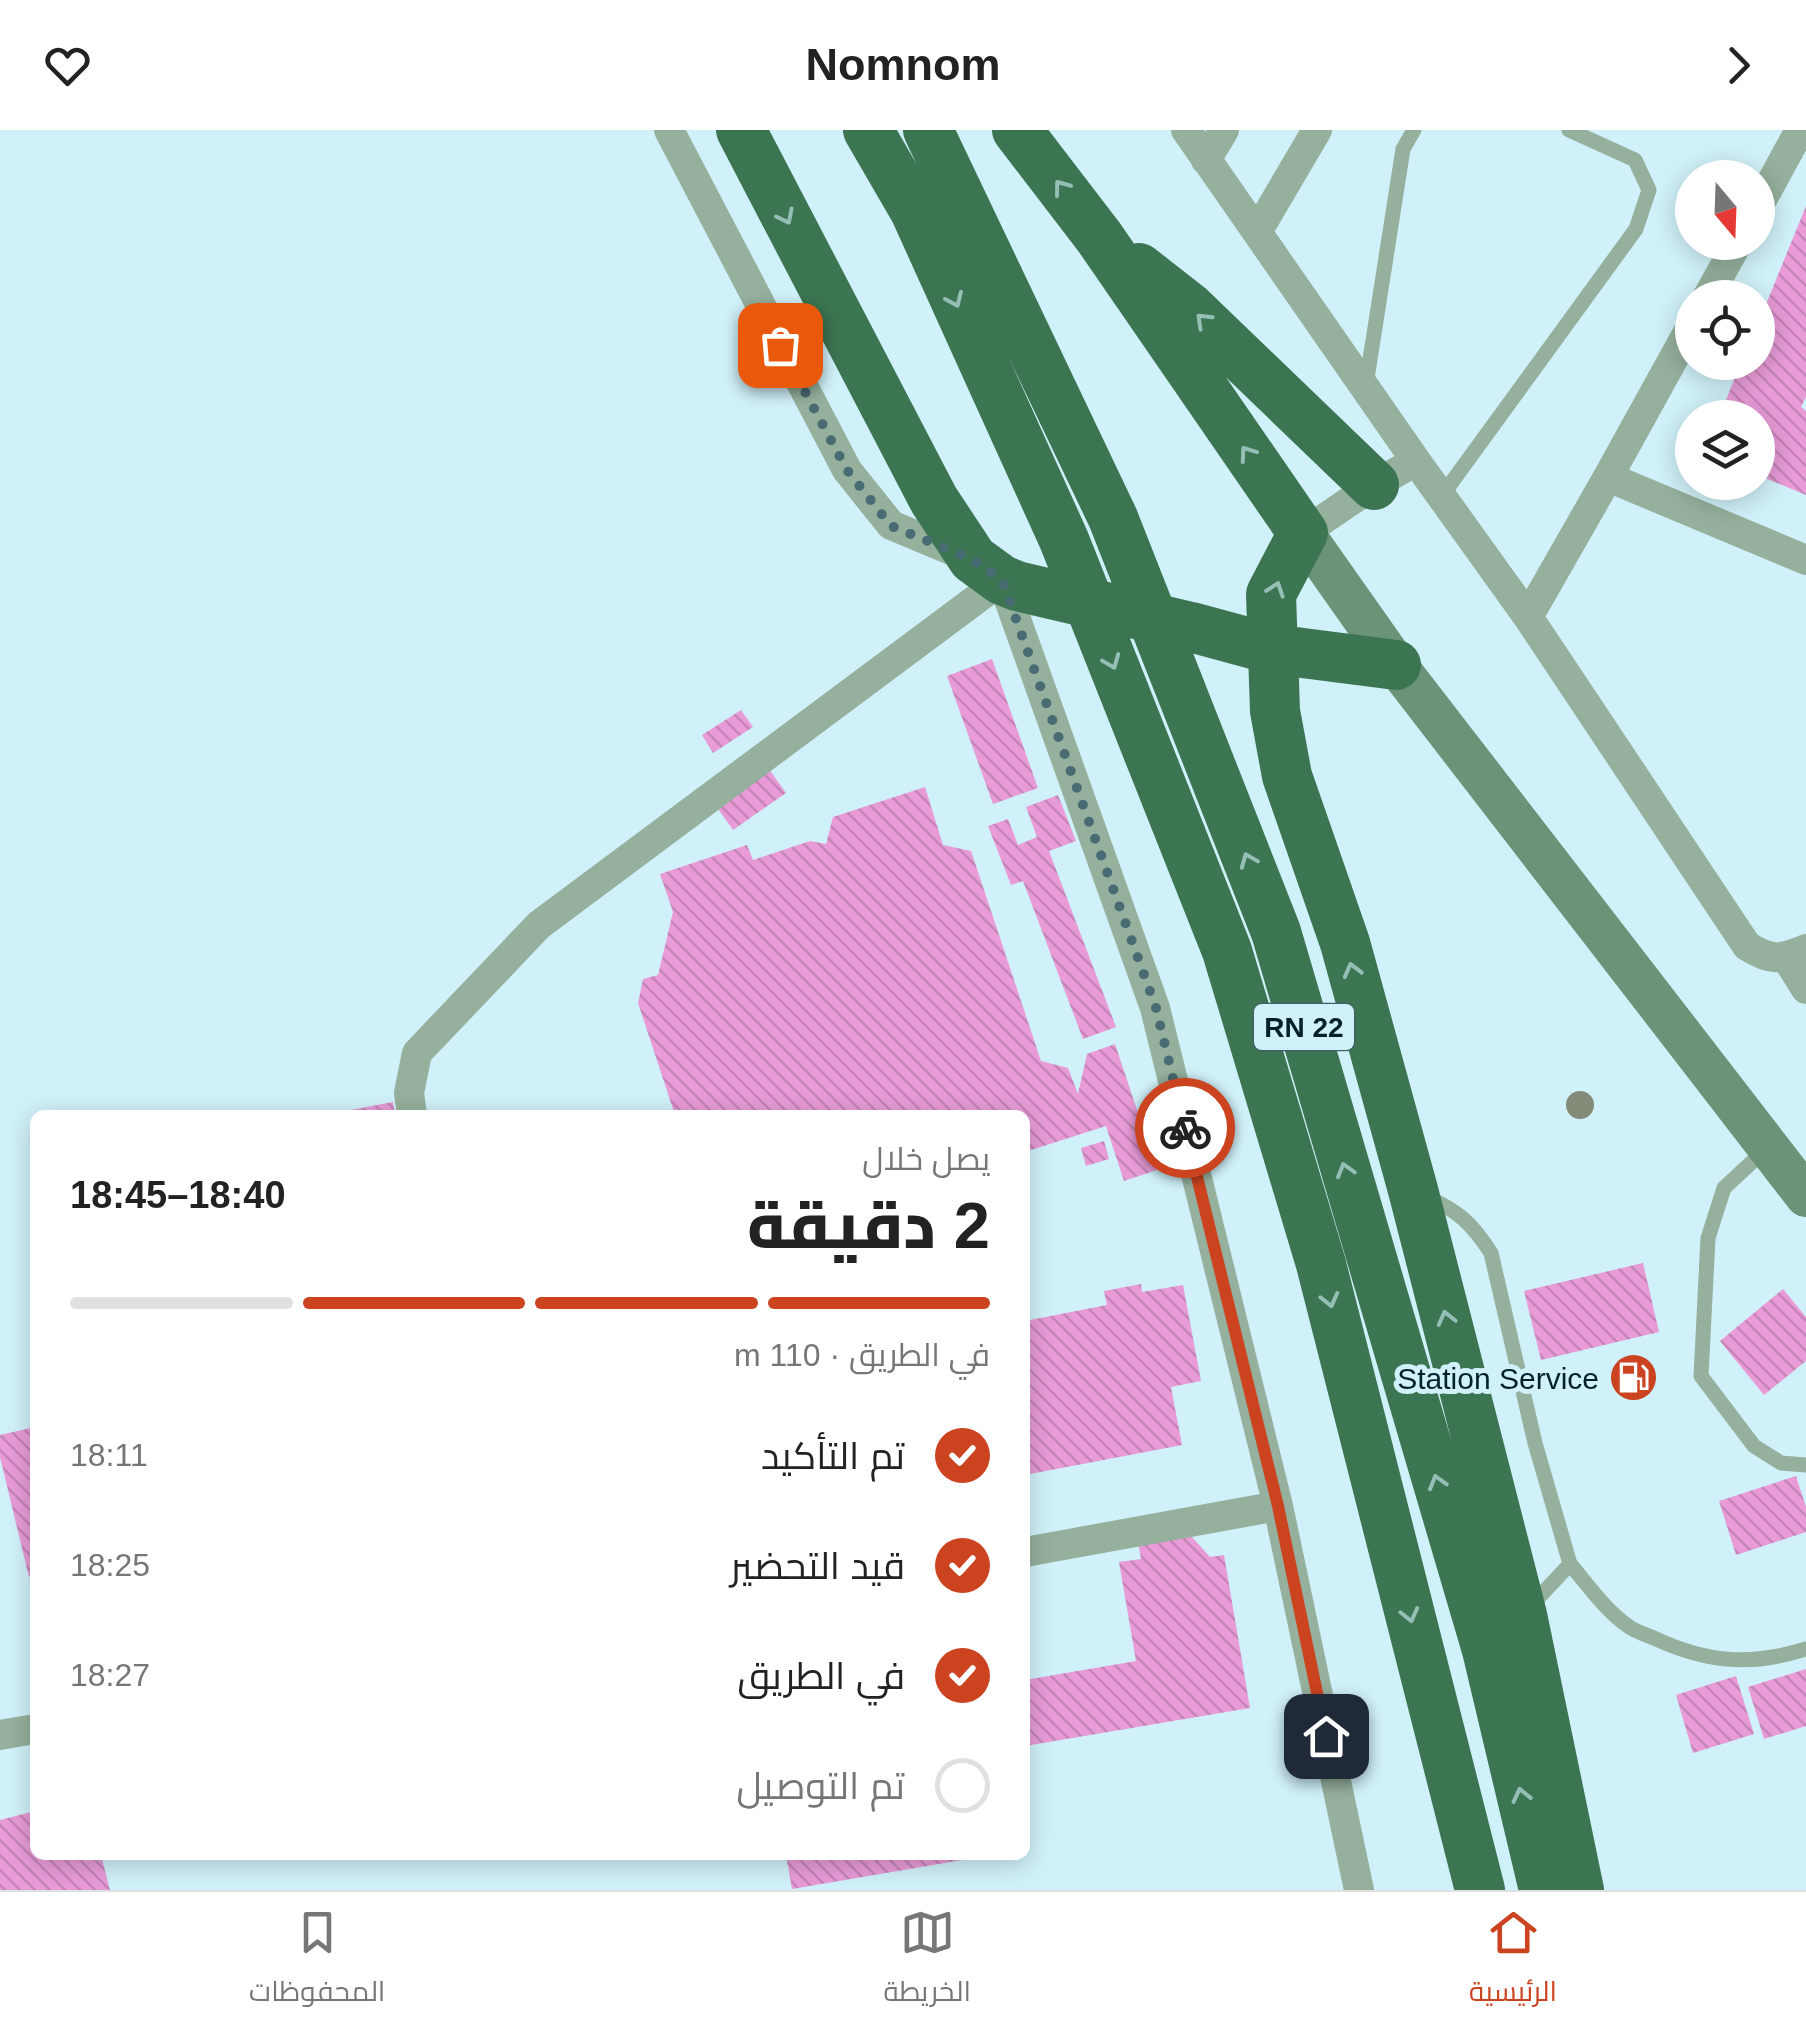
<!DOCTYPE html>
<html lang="ar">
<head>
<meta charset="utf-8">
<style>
  :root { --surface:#fff; --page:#f6f6f6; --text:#222; --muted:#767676; --line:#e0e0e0; --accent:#cc4320 }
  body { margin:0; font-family:Helvetica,Cairo,sans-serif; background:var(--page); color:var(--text); direction:rtl; height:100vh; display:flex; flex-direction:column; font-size:38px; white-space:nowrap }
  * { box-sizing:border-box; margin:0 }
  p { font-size:32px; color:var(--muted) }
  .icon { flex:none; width:55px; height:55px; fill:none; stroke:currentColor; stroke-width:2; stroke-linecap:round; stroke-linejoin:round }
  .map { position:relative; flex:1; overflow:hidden; direction:ltr }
  .drawer { position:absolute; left:30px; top:980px; width:1000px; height:750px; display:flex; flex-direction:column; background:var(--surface); border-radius:15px; box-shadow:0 5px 25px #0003; direction:rtl }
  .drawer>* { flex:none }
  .needle { width:65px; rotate:161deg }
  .fabs { position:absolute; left:1675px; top:30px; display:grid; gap:20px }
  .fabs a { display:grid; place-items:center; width:100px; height:100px; border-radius:50%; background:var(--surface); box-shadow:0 5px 25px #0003; font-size:50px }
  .pin { position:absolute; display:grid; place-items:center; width:85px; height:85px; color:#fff; margin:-42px; border-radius:20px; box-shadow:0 5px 15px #0006 }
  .courier { position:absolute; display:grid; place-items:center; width:100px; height:100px; margin:-50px; border:8px solid #cc4320; border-radius:50%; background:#fff; color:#222; box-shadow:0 2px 12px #0007 }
  .overview em { font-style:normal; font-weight:800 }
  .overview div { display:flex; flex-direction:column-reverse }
  .overview { display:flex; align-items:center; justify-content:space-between; height:170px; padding:0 40px }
  h1 { font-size:65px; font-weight:800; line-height:75px }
  .bar { display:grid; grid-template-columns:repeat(4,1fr); gap:15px 10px; align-content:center; height:120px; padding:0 40px }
  .bar i { height:12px; border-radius:8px; background:var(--line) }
  .bar .active { background:var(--accent) }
  .bar p { grid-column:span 4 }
  ol { padding:0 40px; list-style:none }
  li { display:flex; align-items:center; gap:30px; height:110px }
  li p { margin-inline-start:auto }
  li .icon { padding:10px; border-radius:50%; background:var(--accent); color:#fff; stroke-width:4 }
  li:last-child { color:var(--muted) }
  li i { width:55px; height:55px; border:5px solid var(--line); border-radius:50% }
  header { display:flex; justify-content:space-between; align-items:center; height:130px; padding:0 40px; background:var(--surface); font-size:45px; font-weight:800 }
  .dock { display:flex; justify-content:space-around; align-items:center; height:140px; border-top:2px solid var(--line); background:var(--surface); font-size:28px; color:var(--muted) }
  .dock a { display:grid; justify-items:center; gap:5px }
  .dock .active { color:var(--accent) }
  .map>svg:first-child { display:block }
</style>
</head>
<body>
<header><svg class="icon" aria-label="forward" viewBox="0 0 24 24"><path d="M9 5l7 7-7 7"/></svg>Nomnom<svg class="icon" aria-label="heart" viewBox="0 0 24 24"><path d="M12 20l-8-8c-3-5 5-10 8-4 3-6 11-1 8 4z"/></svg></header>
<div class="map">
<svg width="1806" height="1760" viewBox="0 0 1806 1760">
  <defs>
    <pattern id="building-back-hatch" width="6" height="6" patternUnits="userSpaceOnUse" patternTransform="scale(2.5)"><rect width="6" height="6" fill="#e89bd7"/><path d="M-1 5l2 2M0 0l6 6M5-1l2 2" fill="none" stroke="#c585b9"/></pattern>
  </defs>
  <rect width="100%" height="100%" fill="#d0f1f9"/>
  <path fill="url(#building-back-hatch)" d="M1806 76V267L1801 277 1806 281V365L1758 345V288H1719L1741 232H1758V194Z
    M992 529 1038 658 993 674 947 546Z
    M741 580 753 597 713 623 702 605Z
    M769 639 786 663 733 700 716 676Z
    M925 657 943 715 971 721 1041 931 1068 938 1078 964 1087 924 1115 914 1157 1040 1124 1051 1106 996 1025 1022V985H675L638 873 643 849 658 845 673 782 660 744 747 715 753 730 810 711 826 714 833 687Z
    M1058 665 1076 711 1049 721 1116 897 1083 909 1023 751 1011 755 988 696 1008 689 1018 715 1037 707 1026 677Z
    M393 972 395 985H335V983Z
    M1104 1011 1109 1029 1086 1036 1081 1018Z
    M1643 1133 1659 1202 1541 1230 1524 1161Z
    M1141 1154 1142 1162 1183 1155 1201 1251 1171 1257 1182 1315 1025 1345V1191L1107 1175 1104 1161Z
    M1783 1159 1806 1187V1231L1764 1265 1720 1211Z
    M35 1297V1445L29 1447 0 1327V1305Z
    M1796 1346 1806 1377V1402L1736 1425 1719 1371Z
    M1174 1387 1210 1427 1224 1425 1250 1578 1025 1616V1550L1136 1531 1119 1432 1141 1429 1137 1406Z
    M1806 1539V1596L1764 1609 1748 1557Z
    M1736 1546 1754 1604 1693 1623 1676 1565Z
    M35 1681V1725H101L110 1760H0V1690Z
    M786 1725H980V1727L792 1759Z"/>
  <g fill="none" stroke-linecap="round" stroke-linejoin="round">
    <path stroke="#95b09d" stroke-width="15" d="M1366 255 1403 19 1414 0
      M1441 367 1636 99 1649 60 1635 30 1569 0
      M1767 1018 1724 1058 1708 1108 1701 1246 1754 1316 1781 1333 1806 1335
      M1425 1066C1458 1081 1471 1092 1491 1123L1535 1313 1570 1434 1528 1479
      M1570 1434C1588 1455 1605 1480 1628 1496 1636 1502 1647 1505 1656 1509 1708 1533 1752 1536 1806 1519"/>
    <path stroke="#95b09d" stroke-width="30" d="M669 0 847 340 891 395 970 428
      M1186 0 1416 331 1528 487 1747 816C1771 831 1780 830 1806 819
      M1206 30 1224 0
      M1758 77 1800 0
      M1257 102 1317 0
      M1707 168 1738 112
      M1692 195 1608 347 1806 430
      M1303 403 1374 355 1416 331
      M1528 487 1608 347
      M1786 827 1806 859
      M412 985 409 963 417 923 539 795 1002 450 1155 878 1278 1376 1359 1760
      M1025 1422 1278 1376
      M0 1605 35 1599"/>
    <path stroke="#6a9377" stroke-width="42" d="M1303 403 1396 535 1806 1066"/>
    <path stroke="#3c7552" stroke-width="50" d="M741 0 934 370 973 429 1002 450 1017 456 1191 497 1272 519 1396 535
      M868 0 915 81 1064 410 1227 821 1321 1134 1480 1760
      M928 0 1113 388 1276 802 1487 1520 1544 1760
      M1017 0 1099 107 1303 403 1271 464 1275 581 1287 646 1345 813 1413 1060 1522 1485 1579 1760
      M1139 138 1190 178 1374 355"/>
  </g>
  <circle fill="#828b78" cx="1580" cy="975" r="14"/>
  <defs><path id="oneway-chevron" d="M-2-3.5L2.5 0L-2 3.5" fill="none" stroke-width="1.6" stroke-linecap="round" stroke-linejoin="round" transform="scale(2.5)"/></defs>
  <g stroke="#95bfb6">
    <use href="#oneway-chevron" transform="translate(1061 57) rotate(-127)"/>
    <use href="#oneway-chevron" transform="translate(786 87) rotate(63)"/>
    <use href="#oneway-chevron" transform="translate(955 170) rotate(66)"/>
    <use href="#oneway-chevron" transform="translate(1203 190) rotate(-136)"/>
    <use href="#oneway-chevron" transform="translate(1247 323) rotate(-125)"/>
    <use href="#oneway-chevron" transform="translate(1276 459) rotate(-71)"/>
    <use href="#oneway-chevron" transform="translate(1112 532) rotate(68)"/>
    <use href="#oneway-chevron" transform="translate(1248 730) rotate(-112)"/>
    <use href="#oneway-chevron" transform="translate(1352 840) rotate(-105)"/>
    <use href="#oneway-chevron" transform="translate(1345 1040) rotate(-106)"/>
    <use href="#oneway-chevron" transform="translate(1330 1170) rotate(76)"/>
    <use href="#oneway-chevron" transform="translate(1446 1188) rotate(-104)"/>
    <use href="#oneway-chevron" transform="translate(1437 1352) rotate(-106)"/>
    <use href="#oneway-chevron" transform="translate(1410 1485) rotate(76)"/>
    <use href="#oneway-chevron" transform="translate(1521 1665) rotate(-103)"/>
  </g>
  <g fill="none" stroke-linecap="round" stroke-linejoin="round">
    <path stroke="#496b73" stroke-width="10" stroke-dasharray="0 18" d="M780 215 847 340 891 396 972 429 1002 450 1156 878 1185 998"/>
    <path stroke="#cc4320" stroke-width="12" d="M1185 998 1278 1376 1326 1606"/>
  </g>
  <defs>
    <symbol id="fuel-disc" viewBox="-11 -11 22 22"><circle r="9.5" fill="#cc4320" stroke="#d0f1f9"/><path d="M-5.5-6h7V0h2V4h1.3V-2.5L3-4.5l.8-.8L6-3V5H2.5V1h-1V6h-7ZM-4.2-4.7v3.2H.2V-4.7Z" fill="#fff"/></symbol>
  </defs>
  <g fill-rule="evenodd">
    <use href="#fuel-disc" x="1606" y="1220" width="55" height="55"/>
  </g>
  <g text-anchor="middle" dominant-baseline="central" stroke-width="10" stroke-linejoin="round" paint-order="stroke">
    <rect fill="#d0f1f9" stroke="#3e6169" stroke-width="2.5" x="1254" y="874" width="100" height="46" rx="8"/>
    <g font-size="28" font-weight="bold" fill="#00232b">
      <text x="1304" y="897">RN 22</text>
    </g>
    <g font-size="30" fill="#00232b" stroke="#d0f1f9" text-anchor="end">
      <text x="1599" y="1248">Station Service</text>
    </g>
  </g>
</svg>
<div class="fabs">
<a><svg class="needle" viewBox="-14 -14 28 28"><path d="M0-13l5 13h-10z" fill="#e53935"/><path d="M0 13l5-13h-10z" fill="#767676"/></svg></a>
<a><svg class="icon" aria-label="locate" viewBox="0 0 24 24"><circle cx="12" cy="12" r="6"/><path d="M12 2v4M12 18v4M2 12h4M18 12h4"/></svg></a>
<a><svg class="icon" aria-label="layers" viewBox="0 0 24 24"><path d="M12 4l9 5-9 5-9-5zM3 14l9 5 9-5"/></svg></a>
</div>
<div class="pin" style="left:780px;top:215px;background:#ea580c"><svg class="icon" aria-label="bag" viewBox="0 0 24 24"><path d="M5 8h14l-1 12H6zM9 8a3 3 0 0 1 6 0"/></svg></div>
<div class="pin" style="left:1326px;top:1606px;background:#1f2937"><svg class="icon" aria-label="home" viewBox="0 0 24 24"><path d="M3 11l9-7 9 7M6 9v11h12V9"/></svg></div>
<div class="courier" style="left:1185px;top:998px"><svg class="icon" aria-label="bike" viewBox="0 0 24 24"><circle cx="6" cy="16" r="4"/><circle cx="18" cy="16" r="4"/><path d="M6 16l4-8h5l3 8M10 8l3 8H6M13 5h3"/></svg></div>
<section class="drawer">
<div class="overview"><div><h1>2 دقيقة</h1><p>يصل خلال</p></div><em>18:40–18:45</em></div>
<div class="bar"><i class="active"></i><i class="active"></i><i class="active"></i><i></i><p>في الطريق · 110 m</p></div>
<ol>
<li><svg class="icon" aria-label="check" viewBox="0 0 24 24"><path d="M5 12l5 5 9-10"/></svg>تم التأكيد<p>18:11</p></li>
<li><svg class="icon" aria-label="check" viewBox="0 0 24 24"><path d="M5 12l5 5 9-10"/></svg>قيد التحضير<p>18:25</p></li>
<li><svg class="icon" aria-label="check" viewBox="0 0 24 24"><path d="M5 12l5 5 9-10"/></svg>في الطريق<p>18:27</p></li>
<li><i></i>تم التوصيل</li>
</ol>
</section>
</div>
<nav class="dock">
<a class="active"><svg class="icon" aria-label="home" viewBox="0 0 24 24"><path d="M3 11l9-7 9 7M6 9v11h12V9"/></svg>الرئيسية</a>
<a><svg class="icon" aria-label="map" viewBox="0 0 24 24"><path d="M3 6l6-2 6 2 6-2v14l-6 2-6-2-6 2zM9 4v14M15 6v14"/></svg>الخريطة</a>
<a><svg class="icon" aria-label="saved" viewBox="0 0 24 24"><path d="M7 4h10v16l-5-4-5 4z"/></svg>المحفوظات</a>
</nav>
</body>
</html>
